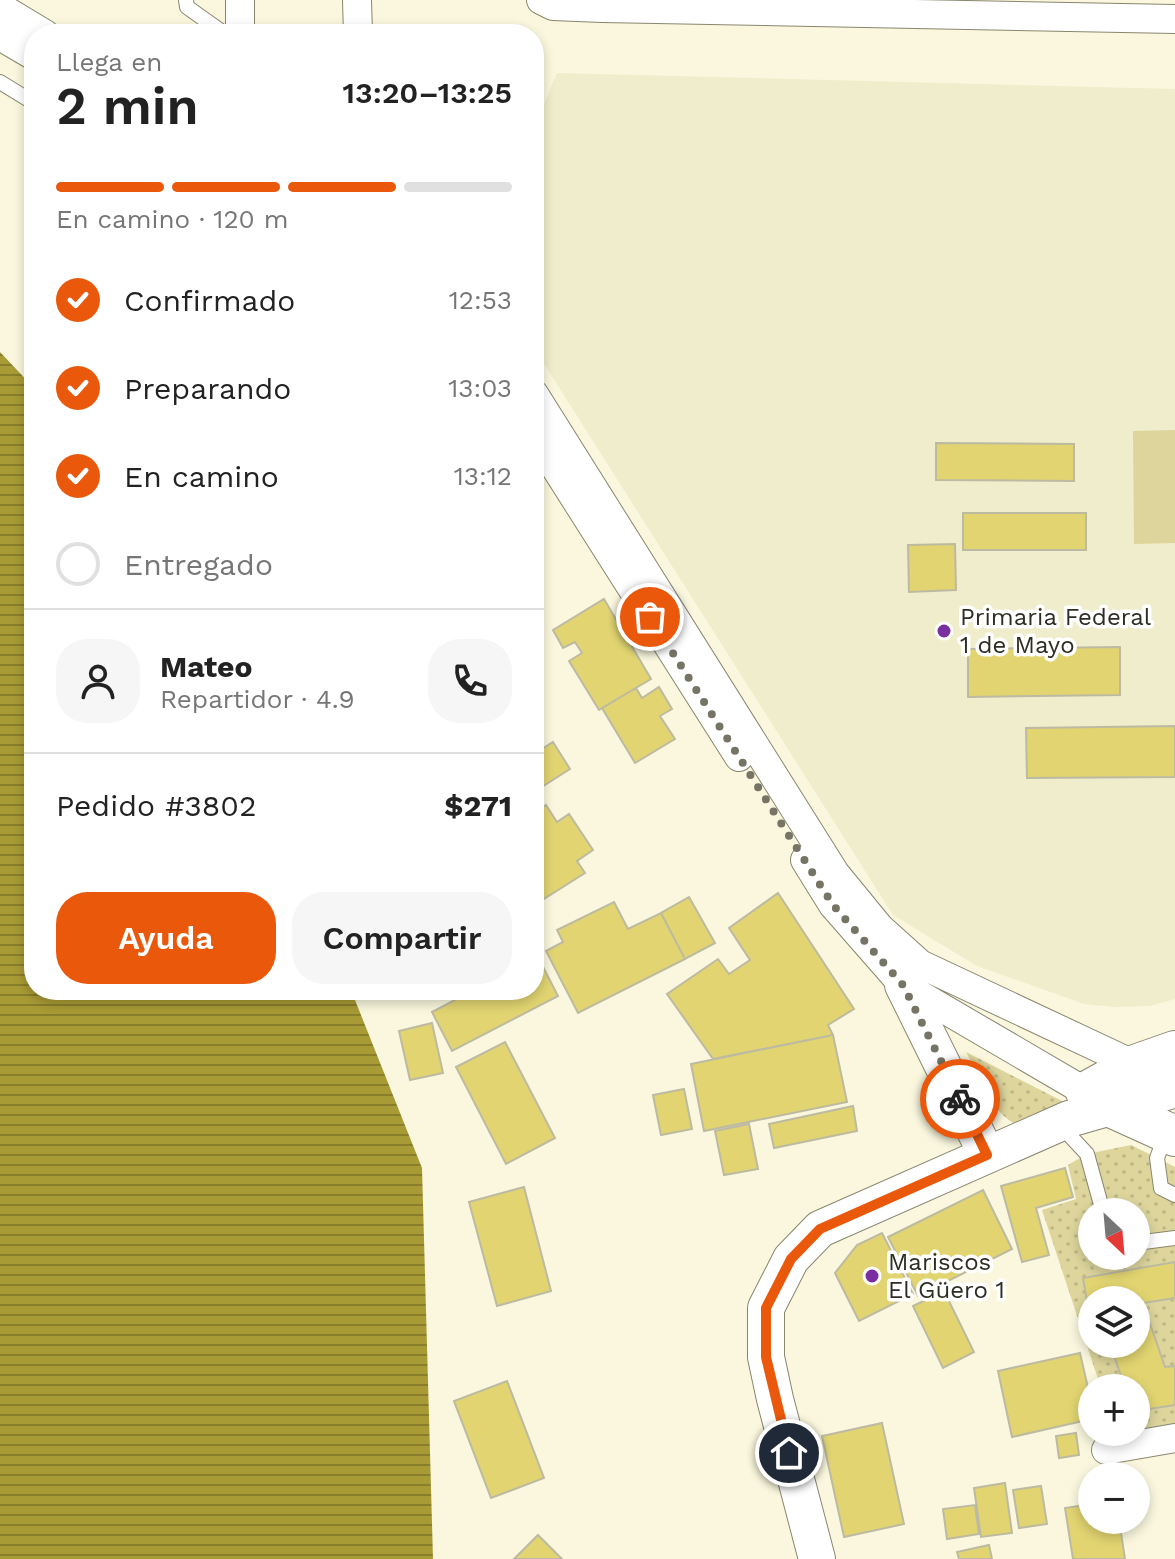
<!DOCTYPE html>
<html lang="es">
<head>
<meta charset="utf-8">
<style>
  :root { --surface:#fff; --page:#f6f6f6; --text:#222; --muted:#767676; --line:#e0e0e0; --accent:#ea580c }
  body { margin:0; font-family:"Work Sans",sans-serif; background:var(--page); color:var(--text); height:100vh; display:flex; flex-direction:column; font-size:30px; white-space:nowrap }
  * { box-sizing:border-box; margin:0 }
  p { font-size:26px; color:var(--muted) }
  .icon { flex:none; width:44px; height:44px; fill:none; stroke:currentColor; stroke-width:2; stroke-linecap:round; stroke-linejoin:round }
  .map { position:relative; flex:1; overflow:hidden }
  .sheet { position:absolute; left:24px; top:24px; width:520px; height:976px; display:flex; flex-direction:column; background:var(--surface); border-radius:32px; box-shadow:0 4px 12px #0003 }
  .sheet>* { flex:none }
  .needle { width:52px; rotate:154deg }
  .tools { position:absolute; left:1078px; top:1198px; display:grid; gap:16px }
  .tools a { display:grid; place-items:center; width:72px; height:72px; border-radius:50%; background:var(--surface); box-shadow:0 4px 12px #0003; font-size:40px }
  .pin { position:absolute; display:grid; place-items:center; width:68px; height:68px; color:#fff; margin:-34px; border:4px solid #fff; border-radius:50%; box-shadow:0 2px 8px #0007 }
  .courier { position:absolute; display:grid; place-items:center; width:80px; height:80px; margin:-40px; border:6px solid #ea580c; border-radius:50%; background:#fff; color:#222; box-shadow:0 2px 10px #0007 }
  .head em { font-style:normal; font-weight:600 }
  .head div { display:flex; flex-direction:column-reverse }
  .head { display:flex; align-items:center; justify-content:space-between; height:136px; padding:0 32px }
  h1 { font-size:52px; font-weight:600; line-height:60px }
  .bar { display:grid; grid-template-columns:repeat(4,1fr); gap:12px 8px; align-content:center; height:96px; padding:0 32px }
  .bar i { height:10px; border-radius:6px; background:var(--line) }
  .bar .current { background:var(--accent) }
  .bar p { grid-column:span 4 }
  .line { display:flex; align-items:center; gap:20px; padding:0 32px; border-top:2px solid var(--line) }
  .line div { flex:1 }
  .round { display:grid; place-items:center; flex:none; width:84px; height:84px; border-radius:32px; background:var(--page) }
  ol { padding:0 32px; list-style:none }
  li { display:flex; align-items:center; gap:24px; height:88px }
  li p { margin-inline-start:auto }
  li .icon { padding:8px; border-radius:50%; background:var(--accent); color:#fff; stroke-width:4 }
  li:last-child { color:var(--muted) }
  li i { width:44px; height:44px; border:4px solid var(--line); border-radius:50% }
  .cta { display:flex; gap:16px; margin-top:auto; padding:16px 32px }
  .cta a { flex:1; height:92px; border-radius:32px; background:var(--accent); color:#fff; font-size:32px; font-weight:600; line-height:92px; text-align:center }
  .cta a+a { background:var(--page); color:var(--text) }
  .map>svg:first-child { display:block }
</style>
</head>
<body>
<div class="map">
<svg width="1175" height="1559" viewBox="0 0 1175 1559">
  <defs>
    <pattern id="grass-dots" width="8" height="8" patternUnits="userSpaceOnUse" patternTransform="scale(2)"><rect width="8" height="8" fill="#ddd59c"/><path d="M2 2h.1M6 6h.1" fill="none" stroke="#beb786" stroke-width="1.8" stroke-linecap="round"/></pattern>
    <pattern id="water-rules" width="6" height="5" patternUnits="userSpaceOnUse" patternTransform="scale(2)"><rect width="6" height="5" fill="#a89a34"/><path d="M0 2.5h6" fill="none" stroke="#897e2c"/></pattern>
  </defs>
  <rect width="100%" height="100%" fill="#faf7de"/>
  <path fill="#f0edcc" d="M557 73 1175 89V999L1150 1006 1115 1007 1084 1004 977 966 893 915 534 348V128Z"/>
  <path fill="url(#grass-dots)" fill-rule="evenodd" d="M966 1052 1062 1101 1063 1107C1054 1112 1038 1123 1029 1125 998 1131 978 1074 966 1052Z
    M1131 1145 1175 1167V1431L1118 1440 1116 1432H1136V1388H1101L1042 1210 1076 1199 1068 1165 1087 1154ZM1092 1212H1136V1256H1092ZM1092 1300H1136V1344H1092Z"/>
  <path fill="#ddd59c" d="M1175 430V543L1134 544 1133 431Z"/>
  <path fill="url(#water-rules)" d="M0 352 34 388V990H351L422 1168 433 1559H0Z"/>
  <path fill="#e1d471" stroke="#bdbaa2" stroke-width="2" d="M936 443 1074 444V481L936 480Z
    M963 513H1086V550H963Z
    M955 544 956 590 909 592 908 545Z
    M604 599 651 679 599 710 569 661 582 653 575 642 563 648 553 630Z
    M1120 647V695L968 697V649Z
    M659 687 672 709 660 716 675 739 635 763 602 708 636 688 642 698Z
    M1175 726V777L1027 778 1026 728Z
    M553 742 570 769 534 792V754Z
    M546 805 557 822 569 814 593 850 577 861 585 873 539 902 534 893V813Z
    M778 893 854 1009 828 1025 833 1035 713 1059 667 994 718 959 729 974 750 960 729 928Z
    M689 897 715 943 685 959 661 913Z
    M614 902 628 929 661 913 685 959 578 1013 546 951 563 942 557 930Z
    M538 957 558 996 452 1051 432 1012 474 990H534V959Z
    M432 1023 443 1073 410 1080 399 1031Z
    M833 1035 847 1102 704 1131 691 1064Z
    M505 1042 555 1138 506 1164 456 1067Z
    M684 1089 692 1129 661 1135 653 1095Z
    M853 1106 857 1131 774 1148 769 1124Z
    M749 1124 758 1169 724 1175 715 1131Z
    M1065 1168 1073 1197 1036 1208 1049 1255 1022 1262 1001 1186Z
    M524 1187 551 1291 497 1306 469 1202Z
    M983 1190 1012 1249 918 1296 888 1237Z
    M882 1233 913 1294 859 1321 835 1273 857 1245Z
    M1175 1262V1298L1143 1303 1165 1367 1175 1366V1405L1136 1411V1388H1125L1110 1344H1136V1300H1092V1312L1089 1313 1083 1278Z
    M944 1291 974 1352 943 1368 913 1306Z
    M1080 1353 1092 1405V1419L1012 1437 998 1371Z
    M507 1381 544 1478 491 1498 454 1401Z
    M882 1423 904 1524 844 1537 822 1436Z
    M1076 1433 1079 1455 1059 1458 1056 1436Z
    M1005 1483 1012 1533 981 1537 974 1488Z
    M1041 1486 1047 1524 1019 1528 1013 1490Z
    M1092 1504V1520H1119L1125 1559H1073L1065 1508Z
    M975 1505 979 1534 947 1539 943 1509Z
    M538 1535 562 1559H514Z
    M989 1545 992 1559H959L957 1552Z"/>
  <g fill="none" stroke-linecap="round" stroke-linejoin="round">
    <defs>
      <path id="service" d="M186 0 187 7 225 34
        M0 82 34 103
        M1060 1125 1087 1154 1103 1212
        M1166 1134 1157 1158 1161 1188 1175 1195
        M1136 1243 1175 1238"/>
      <path id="minor" d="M357 0 358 34
        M541 0 553 6 602 8 1175 19
        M0 7 45 34
        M240 34V0
        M0 36 34 56
        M534 394 835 873 880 928 920 964 1135 1065
        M534 434 739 757
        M805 860 833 905 903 985 1086 1092
        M1106 1450 1175 1438"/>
      <path id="tertiary" d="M903 985 987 1155
        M817 1559 775 1399 766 1357V1308L791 1259 820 1229 1069 1119 1111 1107"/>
      <path id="secondary" d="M1086 1092 1111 1107 1175 1136
        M1086 1092 1135 1065 1175 1051
        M1111 1107 1175 1087"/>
    </defs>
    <use href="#service" stroke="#89866f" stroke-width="16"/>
    <use href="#minor" stroke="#89866f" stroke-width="30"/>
    <use href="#tertiary" stroke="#89866f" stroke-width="38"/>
    <use href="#secondary" stroke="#89866f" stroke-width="42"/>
    <use href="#service" stroke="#fff" stroke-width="14"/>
    <use href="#minor" stroke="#fff" stroke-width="28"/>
    <use href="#tertiary" stroke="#fff" stroke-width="36"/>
    <use href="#secondary" stroke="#fff" stroke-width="40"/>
  </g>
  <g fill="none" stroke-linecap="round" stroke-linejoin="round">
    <path stroke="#757465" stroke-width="8" stroke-dasharray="0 14.4" d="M650 617 833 905 903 985 960 1099"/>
    <path stroke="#ea580c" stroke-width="10" d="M789 1453 766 1357V1308L791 1259 820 1229 987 1155 960 1099"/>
  </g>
  <g fill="#7a2fa1" stroke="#fff" stroke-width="3">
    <circle cx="944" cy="631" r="8"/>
    <circle cx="872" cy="1276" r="8"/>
  </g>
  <g text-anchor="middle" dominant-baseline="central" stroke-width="7" stroke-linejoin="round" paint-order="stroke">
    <g font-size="24" fill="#2e2d24" stroke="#fff" text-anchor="start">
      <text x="960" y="617">Primaria Federal<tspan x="960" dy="28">1 de Mayo</tspan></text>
      <text x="888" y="1262">Mariscos<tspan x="888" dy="28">El Güero 1</tspan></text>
    </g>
  </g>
</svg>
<div class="tools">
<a><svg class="needle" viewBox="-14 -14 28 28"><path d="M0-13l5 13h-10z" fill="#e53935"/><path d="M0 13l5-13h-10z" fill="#767676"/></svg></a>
<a><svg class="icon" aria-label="layers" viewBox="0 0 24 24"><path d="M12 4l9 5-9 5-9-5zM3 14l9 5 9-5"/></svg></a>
<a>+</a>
<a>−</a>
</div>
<div class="pin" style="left:650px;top:617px;background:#ea580c"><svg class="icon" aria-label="bag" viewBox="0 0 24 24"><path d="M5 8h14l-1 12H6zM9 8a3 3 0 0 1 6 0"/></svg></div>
<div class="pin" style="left:789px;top:1453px;background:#1f2937"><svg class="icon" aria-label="home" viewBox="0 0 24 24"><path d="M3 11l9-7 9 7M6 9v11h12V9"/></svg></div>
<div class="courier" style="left:960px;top:1099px"><svg class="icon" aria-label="bike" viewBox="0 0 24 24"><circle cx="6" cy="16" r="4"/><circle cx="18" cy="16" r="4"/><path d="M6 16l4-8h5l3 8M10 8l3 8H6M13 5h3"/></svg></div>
<section class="sheet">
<div class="head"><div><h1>2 min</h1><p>Llega en</p></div><em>13:20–13:25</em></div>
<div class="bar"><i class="current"></i><i class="current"></i><i class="current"></i><i></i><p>En camino · 120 m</p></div>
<ol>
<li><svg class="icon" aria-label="check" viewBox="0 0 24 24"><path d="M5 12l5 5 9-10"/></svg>Confirmado<p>12:53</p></li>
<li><svg class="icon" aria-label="check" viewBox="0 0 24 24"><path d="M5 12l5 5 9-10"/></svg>Preparando<p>13:03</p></li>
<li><svg class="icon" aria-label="check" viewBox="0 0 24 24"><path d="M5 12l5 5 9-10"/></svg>En camino<p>13:12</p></li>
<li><i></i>Entregado</li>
</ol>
<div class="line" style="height:144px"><a class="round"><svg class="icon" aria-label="person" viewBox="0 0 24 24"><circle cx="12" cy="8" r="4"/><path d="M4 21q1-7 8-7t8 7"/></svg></a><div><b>Mateo</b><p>Repartidor · 4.9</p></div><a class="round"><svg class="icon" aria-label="phone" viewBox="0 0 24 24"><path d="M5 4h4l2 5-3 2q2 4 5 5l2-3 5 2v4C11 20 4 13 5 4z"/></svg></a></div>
<div class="line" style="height:104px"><div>Pedido #3802</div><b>$271</b></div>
<div class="cta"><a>Ayuda</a><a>Compartir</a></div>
</section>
</div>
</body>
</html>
